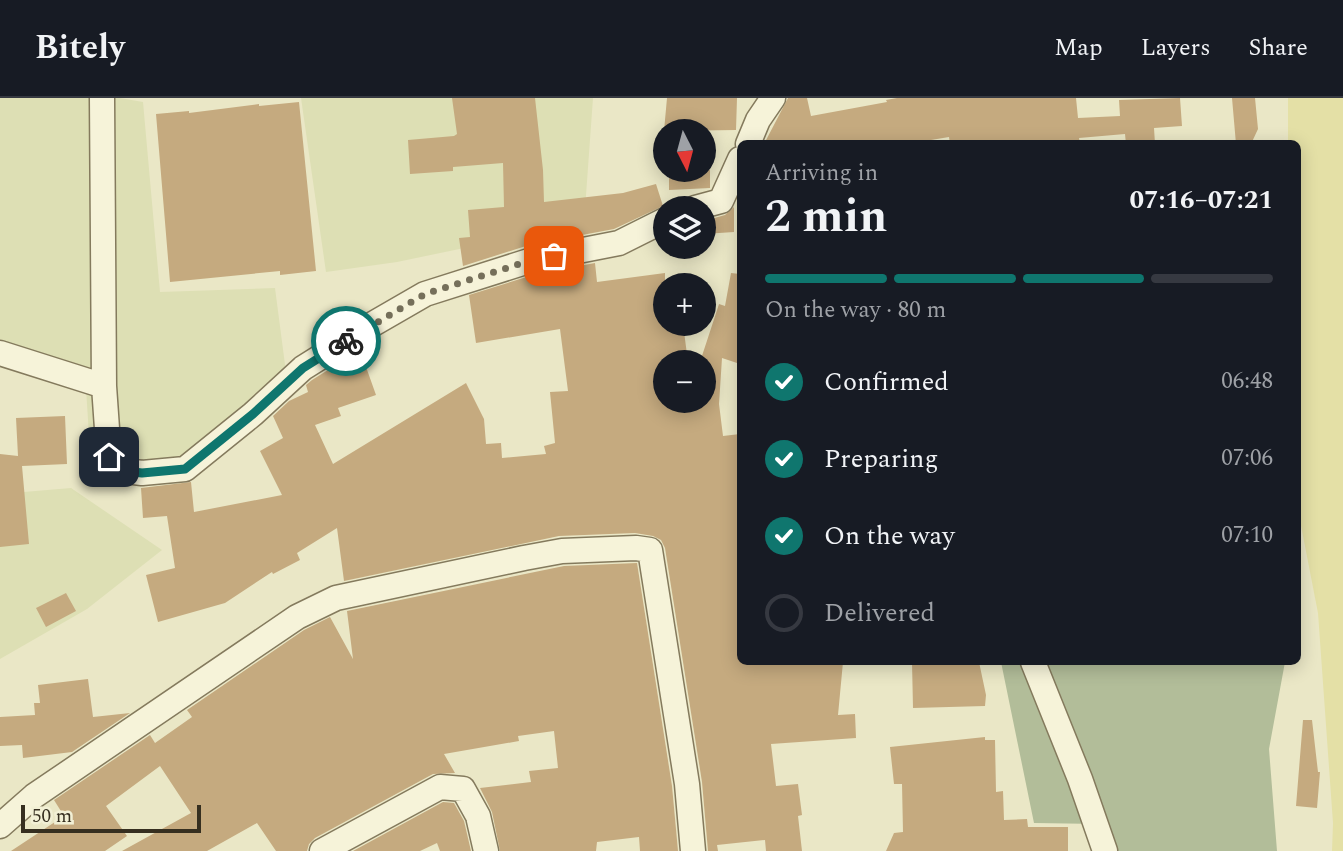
<!DOCTYPE html>
<html lang="en">
<head>
<meta charset="utf-8">
<style>
  :root { --surface:#171b24; --page:#242831; --text:#f1f3f6; --muted:#9ea1a6; --line:#363941; --accent:#0f766e }
  body { margin:0; font-family:Spectral,serif; background:var(--page); color:var(--text); height:100vh; display:flex; flex-direction:column; font-size:26px; white-space:nowrap }
  * { box-sizing:border-box; margin:0 }
  p { font-size:23px; color:var(--muted) }
  .icon { flex:none; width:38px; height:38px; fill:none; stroke:currentColor; stroke-width:2; stroke-linecap:round; stroke-linejoin:round }
  .map { position:relative; flex:1; overflow:hidden }
  .drawer { position:absolute; left:737px; top:42px; width:564px; height:525px; display:flex; flex-direction:column; background:var(--surface); border-radius:10px; box-shadow:0 4px 18px #0003 }
  .drawer>* { flex:none }
  .needle { width:46px; rotate:174deg }
  .tools { position:absolute; left:653px; top:21px; display:grid; gap:14px }
  .tools a { display:grid; place-items:center; width:63px; height:63px; border-radius:50%; background:var(--surface); box-shadow:0 4px 18px #0003; font-size:35px }
  .scale { position:absolute; left:21px; bottom:18px; width:180px; box-sizing:border-box; padding-left:7px; border:4px solid #362f20; border-top:0; font-size:19px; line-height:24px; white-space:nowrap; color:#362f20; -webkit-text-stroke:5px #f2f0d5; paint-order:stroke }
  .pin { position:absolute; display:grid; place-items:center; width:60px; height:60px; color:#fff; margin:-30px; border-radius:14px; box-shadow:0 4px 10px #0006 }
  .courier { position:absolute; display:grid; place-items:center; width:70px; height:70px; margin:-35px; border:5px solid #0f766e; border-radius:50%; background:#fff; color:#222; box-shadow:0 2px 9px #0007 }
  .overview em { font-style:normal; font-weight:700 }
  .overview div { display:flex; flex-direction:column-reverse }
  .overview { display:flex; align-items:center; justify-content:space-between; height:119px; padding:0 28px }
  h1 { font-size:46px; font-weight:700; line-height:52px }
  .bar { display:grid; grid-template-columns:repeat(4,1fr); gap:10px 7px; align-content:center; height:84px; padding:0 28px }
  .bar i { height:9px; border-radius:5px; background:var(--line) }
  .bar .current { background:var(--accent) }
  .bar p { grid-column:span 4 }
  ol { padding:0 28px; list-style:none }
  li { display:flex; align-items:center; gap:21px; height:77px }
  li p { margin-inline-start:auto }
  li .icon { padding:7px; border-radius:50%; background:var(--accent); color:#fff; stroke-width:4 }
  li:last-child { color:var(--muted) }
  li i { width:38px; height:38px; border:4px solid var(--line); border-radius:50% }
  header { display:flex; align-items:center; gap:42px; box-sizing:border-box; height:98px; padding:0 35px; background:var(--surface); border-bottom:2px solid var(--line) }
  header strong { font-size:33px }
  nav { display:flex; gap:38px; margin-inline-start:auto; font-size:24px }
  .map>svg:first-child { display:block }
</style>
</head>
<body>
<header>
<strong>Bitely</strong>
<nav><a>Map</a><a>Layers</a><a>Share</a></nav>
</header>
<div class="map">
<svg width="1343" height="753" viewBox="0 0 1343 753">
  <rect width="100%" height="100%" fill="#eae7c6"/>
  <path fill="#dddfb4" d="M0 0H120L143 4 160 194 275 190 287 282 180 366 91 368 85 275 0 244Z
    M301 0H593L584 125 397 164 326 174Z
    M71 390 162 452 87 511 0 561V396Z"/>
  <path fill="#e4e0a6" d="M1288 0H1343V753H1332L1333 725 1318 515 1297 407V46L1288 45Z"/>
  <path fill="#b2bd99" d="M1001 564H1285L1269 651 1277 753H1112L1099 726 1034 725Z"/>
  <path fill="#c5aa7f" d="M452 0H535L543 72 544 104 623 95 656 86 663 108 614 131 529 147 463 168 459 140 470 139 468 112 504 109 503 65 453 69V73L410 76 408 42 454 38 457 36Z
    M667 0H737L736 32 664 33Z
    M788 0H807L811 18 887 4 886 2 897 0H1076L1078 20 1120 18 1119 2 1180 0 1182 28 1154 30 1155 46H1126L1125 36 1079 40 1080 46H950L949 39 907 46H764Z
    M1232 0H1255L1258 31 1251 46H1236Z
    M299 4 316 173 280 177V173L170 184 156 16 189 13V15L259 6V8Z
    M669 72H710V90L669 92Z
    M734 109V134L704 136V123L725 117Z
    M595 165 597 184 665 175V226H683L688 264H665V303H704V264H700L719 206 725 208 731 175 740 176V266L722 260 719 306 723 338 740 336V406H738L740 429V564H843L838 617 855 616 856 640 771 646 776 688 798 686 802 717 798 718 802 753H766L765 742 717 747 718 753H708L702 684 665 450 661 442 653 438 635 435 559 438 344 483 337 430 297 455 300 462 273 476 272 474 225 505 158 524 146 477 175 470 167 418 143 420 141 390 191 384 194 414 282 397 260 353 283 340 273 318 289 303 308 294 306 287 312 282 360 252 376 297 338 310 341 318 315 327 333 366 466 285 484 321 486 346 501 345 502 360 546 356 544 348 555 345 550 294 568 293 560 231 476 245 469 197 536 176Z
    M65 318 67 366 22 368 29 446 0 449V356L18 358 16 320Z
    M637 465 672 688 678 753H640L639 739 597 744 596 753H500L492 714 480 690 531 684 529 673 558 670 554 633 518 638 519 643 444 656 455 675 433 676 315 740 309 746 307 753H276L257 725 207 753H122L191 715 160 668 106 708 127 738 105 753H11L64 718 54 702 150 637 155 645 192 619 187 612 304 532 330 519 353 561 347 513 564 468Z
    M66 495 76 513 46 529 36 510Z
    M912 564H979L986 597 985 608 913 610Z
    M88 581 93 619 130 615 72 654 23 660 22 647 0 648V619L35 617 34 605H40L38 587Z
    M1303 622H1312L1318 674H1320L1317 710 1296 708Z
    M985 639V642H995L996 694 1003 693 1004 722 1027 721 1028 729H1068V753H886L894 735 903 734 902 686H894L890 649Z
    M443 704 454 705 464 723 471 753H440L437 745 420 753H353Z"/>
  <g fill="none" stroke-linecap="round" stroke-linejoin="round">
    <defs>
      <path id="minor" d="M748 46 758 22 773 0
        M695 110 721 103 740 61
        M0 255 104 288 102 0
        M104 288 109 359 118 372 142 375 185 371 253 316 303 270 373 226 425 196 532 162 619 145 665 122
        M1033 564 1080 681 1105 753
        M0 728 34 698 297 519 336 500 524 460 562 453 636 450 650 452 687 686 693 753
        M322 753 440 689 463 691 478 718 486 753"/>
    </defs>
    <use href="#minor" stroke="#847a5d" stroke-width="27"/>
    <use href="#minor" stroke="#f6f3d9" stroke-width="24"/>
  </g>
  <g fill="none" stroke-linecap="round" stroke-linejoin="round">
    <path stroke="#756f5a" stroke-width="7" stroke-dasharray="0 12.6" d="M346 243 425 196 532 162 554 158"/>
    <path stroke="#0f766e" stroke-width="9" d="M109 359 118 372 142 375 185 371 253 316 303 270 346 243"/>
  </g>
</svg>
<div class="tools">
<a><svg class="needle" viewBox="-14 -14 28 28"><path d="M0-13l5 13h-10z" fill="#e53935"/><path d="M0 13l5-13h-10z" fill="#9ea1a6"/></svg></a>
<a><svg class="icon" aria-label="layers" viewBox="0 0 24 24"><path d="M12 4l9 5-9 5-9-5zM3 14l9 5 9-5"/></svg></a>
<a>+</a>
<a>−</a>
</div>
<div class="scale">50 m</div>
<div class="pin" style="left:554px;top:158px;background:#ea580c"><svg class="icon" aria-label="bag" viewBox="0 0 24 24"><path d="M5 8h14l-1 12H6zM9 8a3 3 0 0 1 6 0"/></svg></div>
<div class="pin" style="left:109px;top:359px;background:#1f2937"><svg class="icon" aria-label="home" viewBox="0 0 24 24"><path d="M3 11l9-7 9 7M6 9v11h12V9"/></svg></div>
<div class="courier" style="left:346px;top:243px"><svg class="icon" aria-label="bike" viewBox="0 0 24 24"><circle cx="6" cy="16" r="4"/><circle cx="18" cy="16" r="4"/><path d="M6 16l4-8h5l3 8M10 8l3 8H6M13 5h3"/></svg></div>
<section class="drawer">
<div class="overview"><div><h1>2 min</h1><p>Arriving in</p></div><em>07:16–07:21</em></div>
<div class="bar"><i class="current"></i><i class="current"></i><i class="current"></i><i></i><p>On the way · 80 m</p></div>
<ol>
<li><svg class="icon" aria-label="check" viewBox="0 0 24 24"><path d="M5 12l5 5 9-10"/></svg>Confirmed<p>06:48</p></li>
<li><svg class="icon" aria-label="check" viewBox="0 0 24 24"><path d="M5 12l5 5 9-10"/></svg>Preparing<p>07:06</p></li>
<li><svg class="icon" aria-label="check" viewBox="0 0 24 24"><path d="M5 12l5 5 9-10"/></svg>On the way<p>07:10</p></li>
<li><i></i>Delivered</li>
</ol>
</section>
</div>
</body>
</html>
